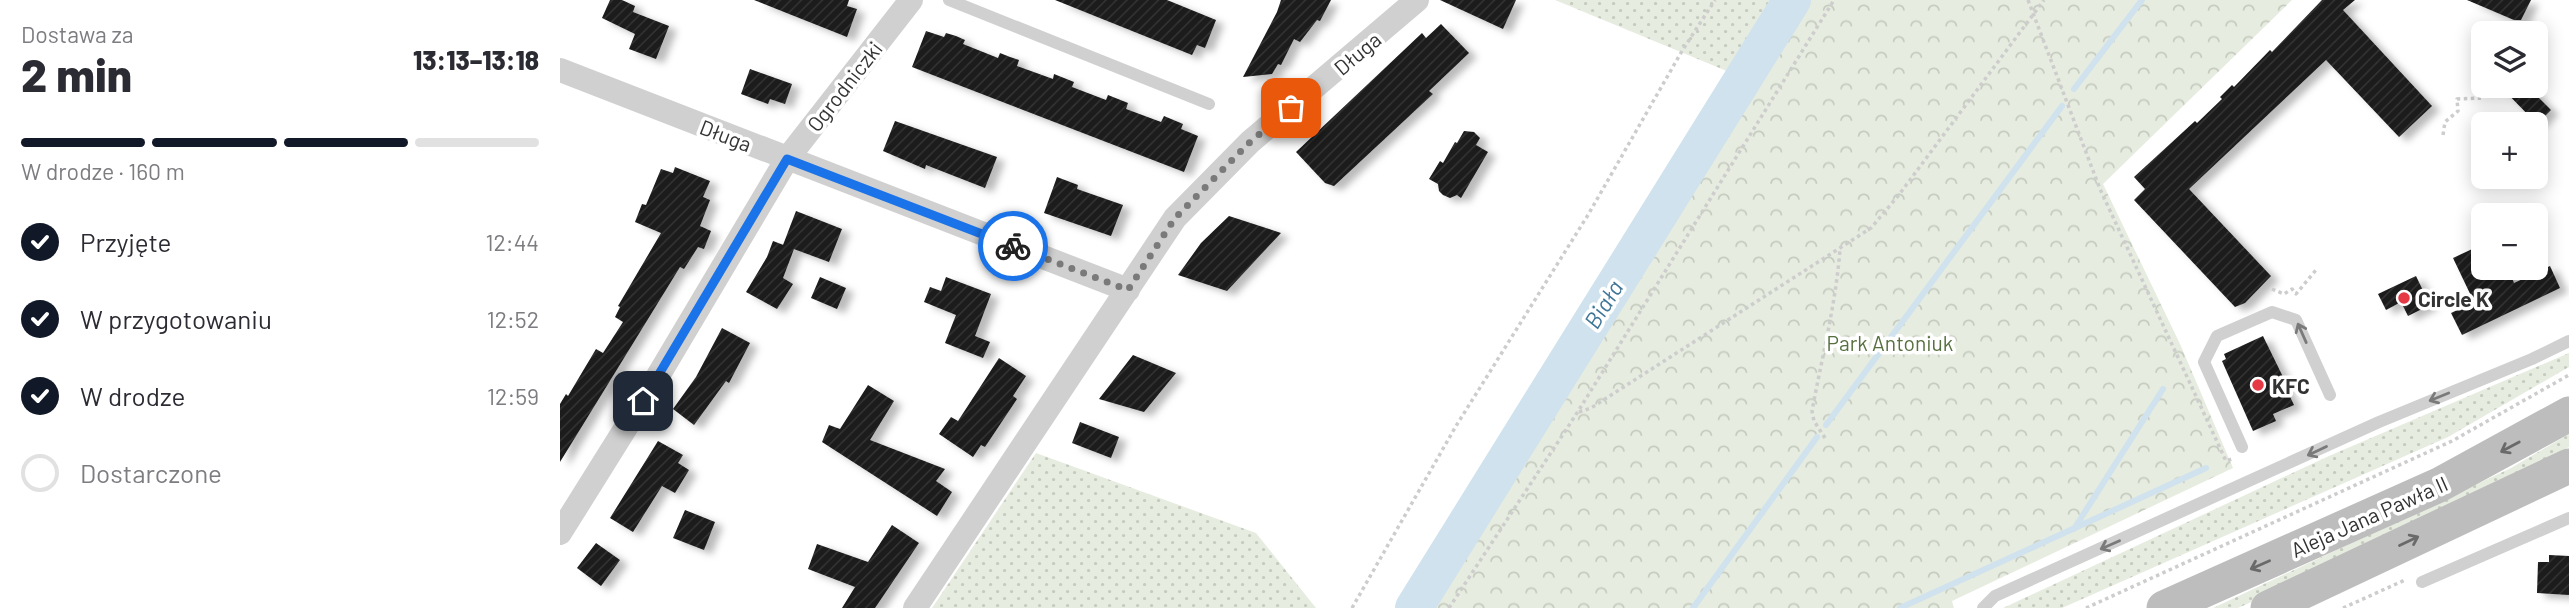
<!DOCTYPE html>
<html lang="pl">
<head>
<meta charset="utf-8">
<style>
  :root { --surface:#fff; --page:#f7f7f7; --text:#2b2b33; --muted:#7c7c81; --line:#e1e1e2; --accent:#111827 }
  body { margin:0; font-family:Barlow,sans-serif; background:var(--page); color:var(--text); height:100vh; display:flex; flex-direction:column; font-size:26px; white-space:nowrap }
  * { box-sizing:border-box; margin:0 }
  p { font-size:23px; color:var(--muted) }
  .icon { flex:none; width:38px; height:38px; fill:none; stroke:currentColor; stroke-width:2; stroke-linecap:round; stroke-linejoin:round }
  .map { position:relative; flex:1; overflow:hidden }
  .drawer { display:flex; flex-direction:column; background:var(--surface); width:560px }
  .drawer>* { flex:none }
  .buttons { position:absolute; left:1911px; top:21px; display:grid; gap:14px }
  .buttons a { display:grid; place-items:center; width:77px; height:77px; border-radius:10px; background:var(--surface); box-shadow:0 4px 18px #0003; font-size:35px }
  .pin { position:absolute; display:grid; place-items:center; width:60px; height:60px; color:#fff; margin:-30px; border-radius:14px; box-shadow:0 4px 10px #0006 }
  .courier { position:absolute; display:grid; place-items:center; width:70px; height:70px; margin:-35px; border:5px solid #1a73e8; border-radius:50%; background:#fff; color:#222; box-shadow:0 2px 9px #0007 }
  .overview em { font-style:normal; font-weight:800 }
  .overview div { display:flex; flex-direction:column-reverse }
  .overview { display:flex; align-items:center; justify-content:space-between; height:119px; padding:0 21px }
  h1 { font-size:46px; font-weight:800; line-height:52px }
  .bar { display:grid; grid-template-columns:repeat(4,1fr); gap:10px 7px; align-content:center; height:84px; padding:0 21px }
  .bar i { height:9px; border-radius:5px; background:var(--line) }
  .bar .on { background:var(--accent) }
  .bar p { grid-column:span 4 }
  ol { padding:0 21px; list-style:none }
  li { display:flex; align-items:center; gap:21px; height:77px }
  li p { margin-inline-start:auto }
  li .icon { padding:7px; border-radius:50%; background:var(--accent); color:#fff; stroke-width:4 }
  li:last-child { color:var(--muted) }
  li i { width:38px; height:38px; border:4px solid var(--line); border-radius:50% }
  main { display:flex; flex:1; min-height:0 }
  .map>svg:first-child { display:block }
</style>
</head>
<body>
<main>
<section class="drawer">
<div class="overview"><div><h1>2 min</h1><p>Dostawa za</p></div><em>13:13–13:18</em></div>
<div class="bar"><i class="on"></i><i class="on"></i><i class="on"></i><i></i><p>W drodze · 160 m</p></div>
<ol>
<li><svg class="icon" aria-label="check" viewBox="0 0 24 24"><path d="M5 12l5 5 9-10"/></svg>Przyjęte<p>12:44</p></li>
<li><svg class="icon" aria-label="check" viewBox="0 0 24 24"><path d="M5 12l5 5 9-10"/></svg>W przygotowaniu<p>12:52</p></li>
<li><svg class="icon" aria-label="check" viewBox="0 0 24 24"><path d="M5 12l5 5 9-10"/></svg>W drodze<p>12:59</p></li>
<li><i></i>Dostarczone</li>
</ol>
</section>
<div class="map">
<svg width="2009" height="608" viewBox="0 0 2009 608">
  <defs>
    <pattern id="grass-dots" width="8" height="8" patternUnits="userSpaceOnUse" patternTransform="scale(1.75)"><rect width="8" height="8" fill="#e6ecdf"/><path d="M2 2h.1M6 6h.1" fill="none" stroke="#c6cbc0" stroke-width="1.8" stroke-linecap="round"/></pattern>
    <pattern id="forest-crowns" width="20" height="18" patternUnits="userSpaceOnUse" patternTransform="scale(1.75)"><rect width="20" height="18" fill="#e6ecdf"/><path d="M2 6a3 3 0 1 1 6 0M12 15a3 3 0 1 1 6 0" fill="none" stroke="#c6cbc0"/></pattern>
    <pattern id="building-hatch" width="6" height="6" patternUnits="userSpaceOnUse" patternTransform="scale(1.75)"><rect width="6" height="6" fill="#1a1a1a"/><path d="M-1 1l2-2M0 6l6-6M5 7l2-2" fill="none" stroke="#333"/></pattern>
    <filter id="shadow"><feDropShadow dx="8" dy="4.5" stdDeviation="3.5" flood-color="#0004"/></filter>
  </defs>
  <rect width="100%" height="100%" fill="#fff"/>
  <path fill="url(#grass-dots)" d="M995 0H1220L1174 74Z
    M2009 353V367L1888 437 1502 608H1443L1769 456Z
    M2009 434V447C1903 509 1790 557 1678 608H1653L1951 468Z
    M476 453 696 533 756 608H372Z"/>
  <path fill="url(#forest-crowns)" d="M1233 0H1732L1543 184 1620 344 1673 468 1392 601 1394 608H861Z"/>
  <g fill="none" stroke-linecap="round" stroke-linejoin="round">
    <path stroke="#cfe2ee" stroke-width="6" d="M1514 89 1582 0
      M1266 425 1502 106
      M1514 529 1603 389
      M1133 608 1257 437
      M1340 608 1646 468"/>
    <path stroke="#cfe2ee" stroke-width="38" d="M854 608 1232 0"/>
  </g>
  <path fill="url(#building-hatch)" filter="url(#shadow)" d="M50 0H62L75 6 73 12 109 26 96 59 69 49 75 34 42 18Z
    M194 0H289L287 6 297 9 287 37Z
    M495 0H607L656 20 645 48 637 45 632 55Z
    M721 0H771L760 21 757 20 740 42 734 39 721 65 718 64 712 74 683 77 717 12Z
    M880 0H956L943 29Z
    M1762 0H1795L1783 10 1872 106 1839 137 1766 60 1629 189 1711 276 1685 303 1675 307 1574 200 1585 189 1574 177 1635 121 1637 123 1662 99 1660 97 1672 85 1674 87 1710 50 1712 52Z
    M1907 0H1971L1961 20H1954Z
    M881 24 909 53 869 91 873 94 774 186 765 183 736 152 862 33 866 38Z
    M366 31 384 37 386 33 396 36 405 40 403 44 438 58 440 53 450 57 459 60 457 66 493 79 494 74 514 82 512 87 546 100 548 95 568 103 566 109 601 122 604 116 623 124 621 129 638 136 624 172 352 67Z
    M190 69 232 84 225 104 210 99 208 104 181 94Z
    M1940 86H1967L1991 110 1977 124Z
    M335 121 437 157 425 188 366 165 365 169 323 151Z
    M904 131 914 132 920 138 916 145 928 152 901 198 897 195 890 198 883 195 879 191 878 184 869 179 880 161 883 163 895 142 897 143Z
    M115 167 150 181 143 197 150 200 140 226 151 231 144 249 138 247 124 269 120 267 0 462V404L6 394 8 396 36 349 43 353 63 322 55 317 60 307 58 306 101 233 75 222 82 204 86 205 101 169 113 173Z
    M497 177 518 185 517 189 563 205 551 236 484 213Z
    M236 211 282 229 269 262 223 245Z
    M669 216 721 233 667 291 618 275 641 243Z
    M213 241 234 249 223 278 233 284 217 309 186 292 207 257Z
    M1923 244V268H1948L1954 283 1990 266 2000 288 1902 335 1891 313 1914 302 1893 258Z
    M1856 276 1870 305 1848 316 1841 302 1826 310 1818 294Z
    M260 277 286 288 277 309 251 298Z
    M386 277 431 294 415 336 430 342 423 358 385 343 396 315 364 302 370 287 381 291Z
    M162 328 190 343 169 383 166 381 134 425 113 409 136 377Z
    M1703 336 1724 379 1722 380 1734 405 1713 414 1716 421 1693 431 1662 361 1666 359 1664 354Z
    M573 355 616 373 584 412 539 399Z
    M439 358 466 376 453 396 457 399 425 447 421 445 413 457 379 434 391 417 398 421Z
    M308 385 334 401 310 440 385 469 376 481 392 492 377 516 262 442 269 425 280 429Z
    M520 422 559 437 551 458 512 443Z
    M98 441 123 455 118 463 129 470 115 493 102 486 73 532 50 518Z
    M125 510 155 522 144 550 113 538Z
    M332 525 359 543 315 608H282L295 587 248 569 257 544 308 562Z
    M36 543 60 560 41 586 17 568Z
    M1989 555 2009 556V595L1977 593 1978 562H1989Z"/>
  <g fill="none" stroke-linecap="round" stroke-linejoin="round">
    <path stroke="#cdcdcd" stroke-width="3.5" stroke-dasharray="3.5 3.5" stroke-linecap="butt" d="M1468 0 1540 189 1666 461 1672 459
      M1883 135 1885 122 1898 111 1897 99 1921 98
      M1712 289 1724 294 1732 289 1736 294 1756 270
      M1019 412 1031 408 1311 228 1338 196 1484 0
      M1265 438 1254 421 1252 411C1262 357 1276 303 1280 249
      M792 608 896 426 1028 215 1122 51 1155 0
      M889 608 1017 413 1274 0
      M1526 608 1892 441 2009 375
      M1783 608 1845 580"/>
    <path stroke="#d0d0d0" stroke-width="12" d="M389 0 649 104
      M1682 447 1644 362 1657 336 1712 312 1736 320 1770 395
      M1862 582 2009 518
      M1423 608 1435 596 1819 422 1972 359 2009 341"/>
    <path stroke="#d0d0d0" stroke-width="24" d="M0 70 568 290
      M0 533 95 381 227 159 351 0
      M355 608 615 218 690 142 857 0"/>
    <path stroke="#bdbdbd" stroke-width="35" d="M1604 608 1879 485 2009 414
      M1708 608 2009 466"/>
  </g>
  <defs><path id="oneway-shaft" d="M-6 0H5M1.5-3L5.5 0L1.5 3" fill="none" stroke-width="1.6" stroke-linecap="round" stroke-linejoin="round" transform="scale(1.75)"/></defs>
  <g stroke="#7a7a7a">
    <use href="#oneway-shaft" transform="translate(1742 333) rotate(-114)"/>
    <use href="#oneway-shaft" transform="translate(1879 397) rotate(158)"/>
    <use href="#oneway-shaft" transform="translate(1757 451) rotate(155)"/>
    <use href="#oneway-shaft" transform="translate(1550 545) rotate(156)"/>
  </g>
  <g stroke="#6a6a6a">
    <use href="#oneway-shaft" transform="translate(1950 447) rotate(152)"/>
    <use href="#oneway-shaft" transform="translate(1849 541) rotate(-25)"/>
    <use href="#oneway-shaft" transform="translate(1700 565) rotate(156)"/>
  </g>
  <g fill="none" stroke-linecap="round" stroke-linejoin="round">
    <path stroke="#7a7a7a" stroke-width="7" stroke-dasharray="0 12.6" d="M453 246 568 290 615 218 690 142 731 108"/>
    <path stroke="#1a73e8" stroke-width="9" d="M83 401 227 159 453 246"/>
  </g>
  <g fill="#e63946" stroke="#fff" stroke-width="2.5">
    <circle cx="1844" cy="298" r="7"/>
    <circle cx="1698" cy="385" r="7"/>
  </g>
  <g text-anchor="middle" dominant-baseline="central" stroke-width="7" stroke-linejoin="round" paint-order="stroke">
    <g font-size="21" fill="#333" stroke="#fff">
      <text transform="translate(797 53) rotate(-40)">Długa</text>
      <text transform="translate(284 86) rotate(-52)">Ogrodniczki</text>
      <text transform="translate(166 135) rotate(21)">Długa</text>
      <text transform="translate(1809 516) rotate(-24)">Aleja Jana Pawła II</text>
    </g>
    <g font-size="21" font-weight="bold" fill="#333" stroke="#fff" text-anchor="start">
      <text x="1858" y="298">Circle K</text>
      <text x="1712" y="385">KFC</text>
    </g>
    <g font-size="21" fill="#56703f" stroke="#fff">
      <text x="1330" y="342">Park Antoniuk</text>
    </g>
    <g font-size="23" font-style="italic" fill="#3f7597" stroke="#fff">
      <text transform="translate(1043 304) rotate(-58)">Biała</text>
    </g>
  </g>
</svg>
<div class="buttons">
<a><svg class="icon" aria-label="layers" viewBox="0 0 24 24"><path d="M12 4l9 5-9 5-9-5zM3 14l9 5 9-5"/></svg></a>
<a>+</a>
<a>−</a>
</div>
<div class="pin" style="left:731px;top:108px;background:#ea580c"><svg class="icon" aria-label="bag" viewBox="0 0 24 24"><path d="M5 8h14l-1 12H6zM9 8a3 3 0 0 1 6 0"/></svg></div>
<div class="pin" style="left:83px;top:401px;background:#1f2937"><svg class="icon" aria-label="home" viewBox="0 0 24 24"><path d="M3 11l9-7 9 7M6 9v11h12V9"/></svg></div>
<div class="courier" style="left:453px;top:246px"><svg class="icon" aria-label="bike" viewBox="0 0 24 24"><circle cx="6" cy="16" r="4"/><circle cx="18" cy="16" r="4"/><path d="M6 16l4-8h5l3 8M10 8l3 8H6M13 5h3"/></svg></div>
</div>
</main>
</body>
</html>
